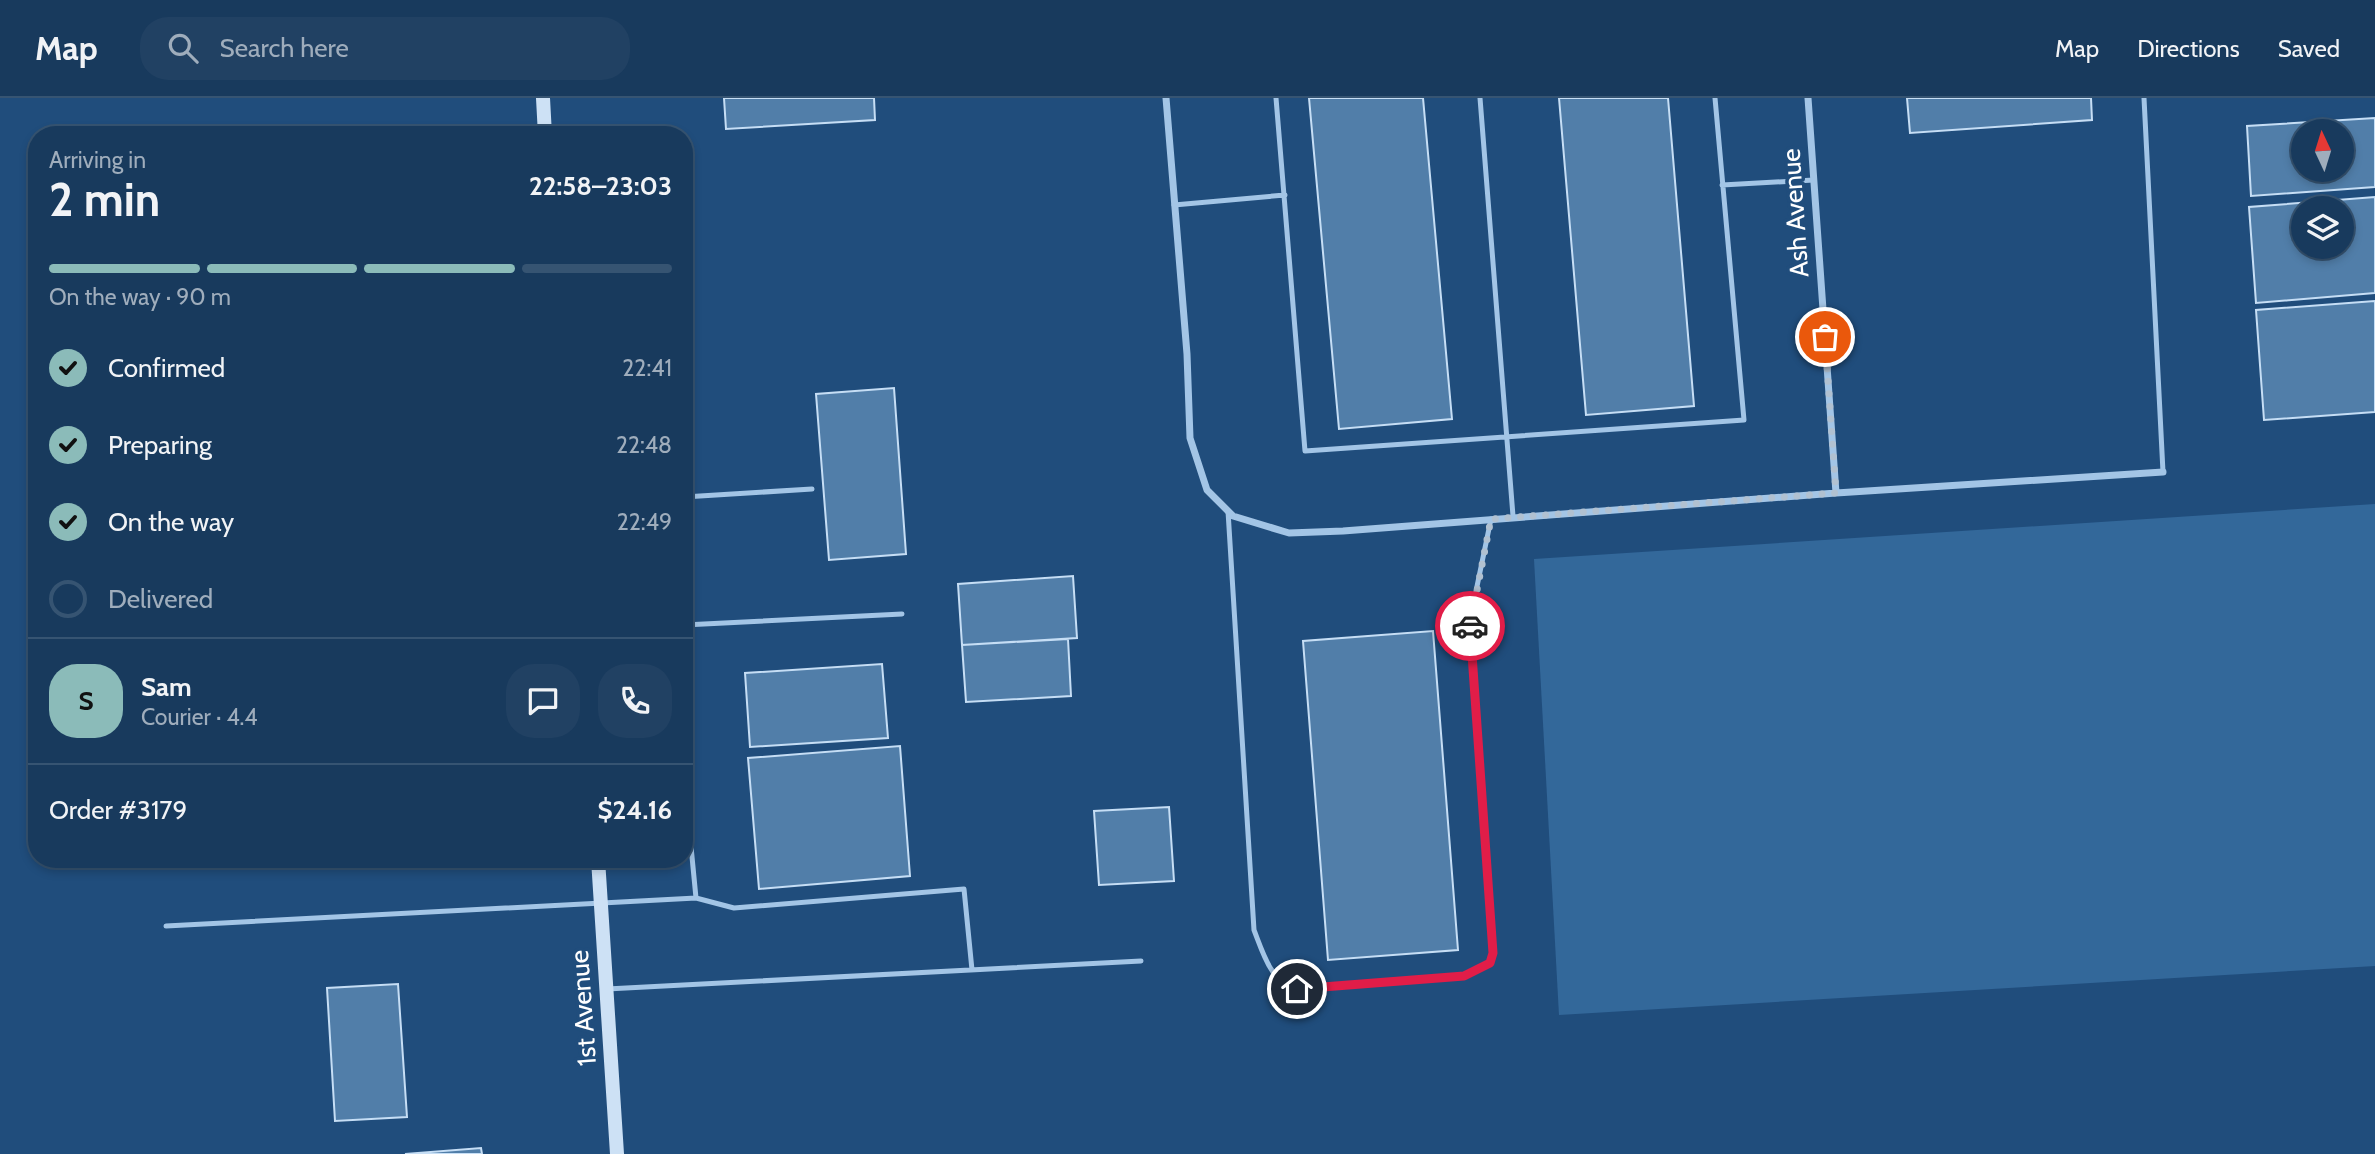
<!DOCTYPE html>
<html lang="en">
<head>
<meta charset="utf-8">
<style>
  :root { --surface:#183a5d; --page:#214163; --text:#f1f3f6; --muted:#9fadbc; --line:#365472; --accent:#8bbbb9 }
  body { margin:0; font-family:Cabin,sans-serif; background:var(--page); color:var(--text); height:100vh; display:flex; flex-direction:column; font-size:26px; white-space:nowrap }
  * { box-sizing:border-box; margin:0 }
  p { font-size:23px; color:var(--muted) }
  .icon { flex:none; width:38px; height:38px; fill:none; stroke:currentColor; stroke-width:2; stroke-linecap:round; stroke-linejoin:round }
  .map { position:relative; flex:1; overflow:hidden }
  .details { position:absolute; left:28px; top:28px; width:665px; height:742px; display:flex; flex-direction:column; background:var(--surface); border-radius:28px; box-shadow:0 4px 10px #0003,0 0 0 2px var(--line) }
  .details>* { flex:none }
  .needle { width:46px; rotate:356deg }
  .buttons { position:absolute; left:2291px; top:21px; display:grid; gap:14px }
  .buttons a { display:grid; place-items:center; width:63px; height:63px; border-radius:50%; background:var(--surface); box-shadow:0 4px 10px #0003,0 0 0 2px var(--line); font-size:35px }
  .pin { position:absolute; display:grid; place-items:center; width:60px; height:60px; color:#fff; margin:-30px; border:4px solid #fff; border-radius:50%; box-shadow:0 2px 7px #0007 }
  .courier { position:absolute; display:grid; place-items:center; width:70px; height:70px; margin:-35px; border:5px solid #e11d48; border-radius:50%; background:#fff; color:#222; box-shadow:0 2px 9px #0007 }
  .overview em { font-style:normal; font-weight:700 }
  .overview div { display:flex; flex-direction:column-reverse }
  .overview { display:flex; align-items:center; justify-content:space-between; height:119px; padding:0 21px }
  h1 { font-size:46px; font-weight:700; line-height:52px }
  .bar { display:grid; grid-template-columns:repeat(4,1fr); gap:10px 7px; align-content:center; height:84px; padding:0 21px }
  .bar i { height:9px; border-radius:5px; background:var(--line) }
  .bar .selected { background:var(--accent) }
  .bar p { grid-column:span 4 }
  .line { display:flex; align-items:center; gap:18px; padding:0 21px; border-top:2px solid var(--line) }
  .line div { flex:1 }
  .round { display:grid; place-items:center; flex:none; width:74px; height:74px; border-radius:28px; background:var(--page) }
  ol { padding:0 21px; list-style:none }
  li { display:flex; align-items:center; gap:21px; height:77px }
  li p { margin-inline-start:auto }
  li .icon { padding:7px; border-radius:50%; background:var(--accent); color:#111; stroke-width:4 }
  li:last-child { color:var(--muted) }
  li i { width:38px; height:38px; border:4px solid var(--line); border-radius:50% }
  header { display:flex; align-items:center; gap:42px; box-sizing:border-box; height:98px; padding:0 35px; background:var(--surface); border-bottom:2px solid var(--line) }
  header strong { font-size:33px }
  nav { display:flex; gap:38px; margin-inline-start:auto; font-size:24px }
  .search { width:490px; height:63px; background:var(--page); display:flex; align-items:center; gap:18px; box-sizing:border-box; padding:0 24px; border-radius:28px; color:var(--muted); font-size:26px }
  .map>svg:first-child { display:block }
</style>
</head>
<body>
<header>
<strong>Map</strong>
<div class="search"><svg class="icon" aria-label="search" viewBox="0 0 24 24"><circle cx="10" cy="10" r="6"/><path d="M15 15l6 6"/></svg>Search here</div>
<nav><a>Map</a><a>Directions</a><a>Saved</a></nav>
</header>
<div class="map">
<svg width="2375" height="1056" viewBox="0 0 2375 1056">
  <rect width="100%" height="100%" fill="#204d7c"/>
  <path fill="#33689a" d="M2375 406V868L1559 917 1534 461Z"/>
  <path fill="#517ea9" stroke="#c6def5" stroke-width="2" fill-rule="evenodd" d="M724 0H874L875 22 726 31Z
    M1309 0H1423L1452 321 1339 331Z
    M1559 0H1668L1694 308 1586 317Z
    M1907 0H2091L2092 22 1910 35Z
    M2375 20V89L2251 98 2247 28ZM2303 33H2342V72H2303Z
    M2375 99V195L2256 205 2249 109ZM2303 110H2342V149H2303Z
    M2375 203V314L2264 322 2256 212Z
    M894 290 906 456 829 462 816 296Z
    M1073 478 1077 540 962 547 958 486Z
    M1433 533 1458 852 1328 862 1303 543Z
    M1068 541 1071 598 966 604 962 547Z
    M882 566 888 640 750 649 745 575Z
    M900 648 910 778 759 791 748 660Z
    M1169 709 1174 783 1099 787 1094 713Z
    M398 886 407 1019 335 1023 327 890Z
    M481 1050 482 1056H405Z"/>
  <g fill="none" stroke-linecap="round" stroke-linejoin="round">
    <path stroke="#a3c5e6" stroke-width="5" d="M1276 0 1305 353 1744 322 1715 0
      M1480 0 1513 418
      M2144 0 2163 374
      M1722 87 1814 82
      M1174 107 1285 97
      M684 399 812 391
      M1228 413 1254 832C1263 855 1271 885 1297 891L1464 878 1491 865 1493 855 1470 522 1491 421
      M684 527 902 516
      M696 800 734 810 964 791 972 872
      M166 828 696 800 684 676
      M607 891 1141 863"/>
    <path stroke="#a3c5e6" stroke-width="7" d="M1166 0 1187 256 1190 340 1207 392 1233 418 1289 435 1343 433 1836 395 2163 374
      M1808 0 1836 395"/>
    <path stroke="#cde1f5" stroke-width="14" d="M543 0 545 37
      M598 761 617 1056"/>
  </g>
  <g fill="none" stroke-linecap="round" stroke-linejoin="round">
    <path stroke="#b1c1d1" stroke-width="7" stroke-dasharray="0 12.6" d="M1470 528 1491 421 1836 395 1825 239"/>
    <path stroke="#e11d48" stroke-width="9" d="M1297 891 1464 878 1490 865 1493 855 1470 528"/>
  </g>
  <g text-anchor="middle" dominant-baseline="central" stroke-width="7" stroke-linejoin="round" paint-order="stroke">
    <g font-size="26" fill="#fff" stroke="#204d7c">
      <text transform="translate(1795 115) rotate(-94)">Ash Avenue</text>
      <text transform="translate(583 910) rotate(-94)">1st Avenue</text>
    </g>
  </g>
</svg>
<div class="buttons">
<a><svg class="needle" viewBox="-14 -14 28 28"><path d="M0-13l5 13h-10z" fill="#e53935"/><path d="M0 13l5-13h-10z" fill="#9fadbc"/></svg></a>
<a><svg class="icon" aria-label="layers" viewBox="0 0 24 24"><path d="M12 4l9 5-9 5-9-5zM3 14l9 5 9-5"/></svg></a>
</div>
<div class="pin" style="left:1825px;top:239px;background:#ea580c"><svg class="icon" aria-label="bag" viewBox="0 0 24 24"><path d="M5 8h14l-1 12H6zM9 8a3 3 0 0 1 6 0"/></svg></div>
<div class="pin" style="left:1297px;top:891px;background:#1f2937"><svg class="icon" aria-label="home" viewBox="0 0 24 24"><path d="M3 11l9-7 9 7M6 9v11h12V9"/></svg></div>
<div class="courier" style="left:1470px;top:528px"><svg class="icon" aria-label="car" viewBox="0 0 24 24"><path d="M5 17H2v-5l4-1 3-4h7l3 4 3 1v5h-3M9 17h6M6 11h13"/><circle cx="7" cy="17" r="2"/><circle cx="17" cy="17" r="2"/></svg></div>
<section class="details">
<div class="overview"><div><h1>2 min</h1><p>Arriving in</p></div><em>22:58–23:03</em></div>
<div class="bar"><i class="selected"></i><i class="selected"></i><i class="selected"></i><i></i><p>On the way · 90 m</p></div>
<ol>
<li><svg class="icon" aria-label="check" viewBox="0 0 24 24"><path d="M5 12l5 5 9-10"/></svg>Confirmed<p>22:41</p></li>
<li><svg class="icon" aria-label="check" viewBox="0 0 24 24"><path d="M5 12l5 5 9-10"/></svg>Preparing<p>22:48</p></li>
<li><svg class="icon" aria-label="check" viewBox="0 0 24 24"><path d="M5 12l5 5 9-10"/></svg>On the way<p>22:49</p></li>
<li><i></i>Delivered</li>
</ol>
<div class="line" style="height:126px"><b class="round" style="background:var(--accent);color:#111">S</b><div><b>Sam</b><p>Courier · 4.4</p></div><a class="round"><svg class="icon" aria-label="chat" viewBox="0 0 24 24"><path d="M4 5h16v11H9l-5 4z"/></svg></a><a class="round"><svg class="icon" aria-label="phone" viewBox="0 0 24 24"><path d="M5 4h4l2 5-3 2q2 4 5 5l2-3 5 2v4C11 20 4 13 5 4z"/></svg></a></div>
<div class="line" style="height:91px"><div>Order #3179</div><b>$24.16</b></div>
</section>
</div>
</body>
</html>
